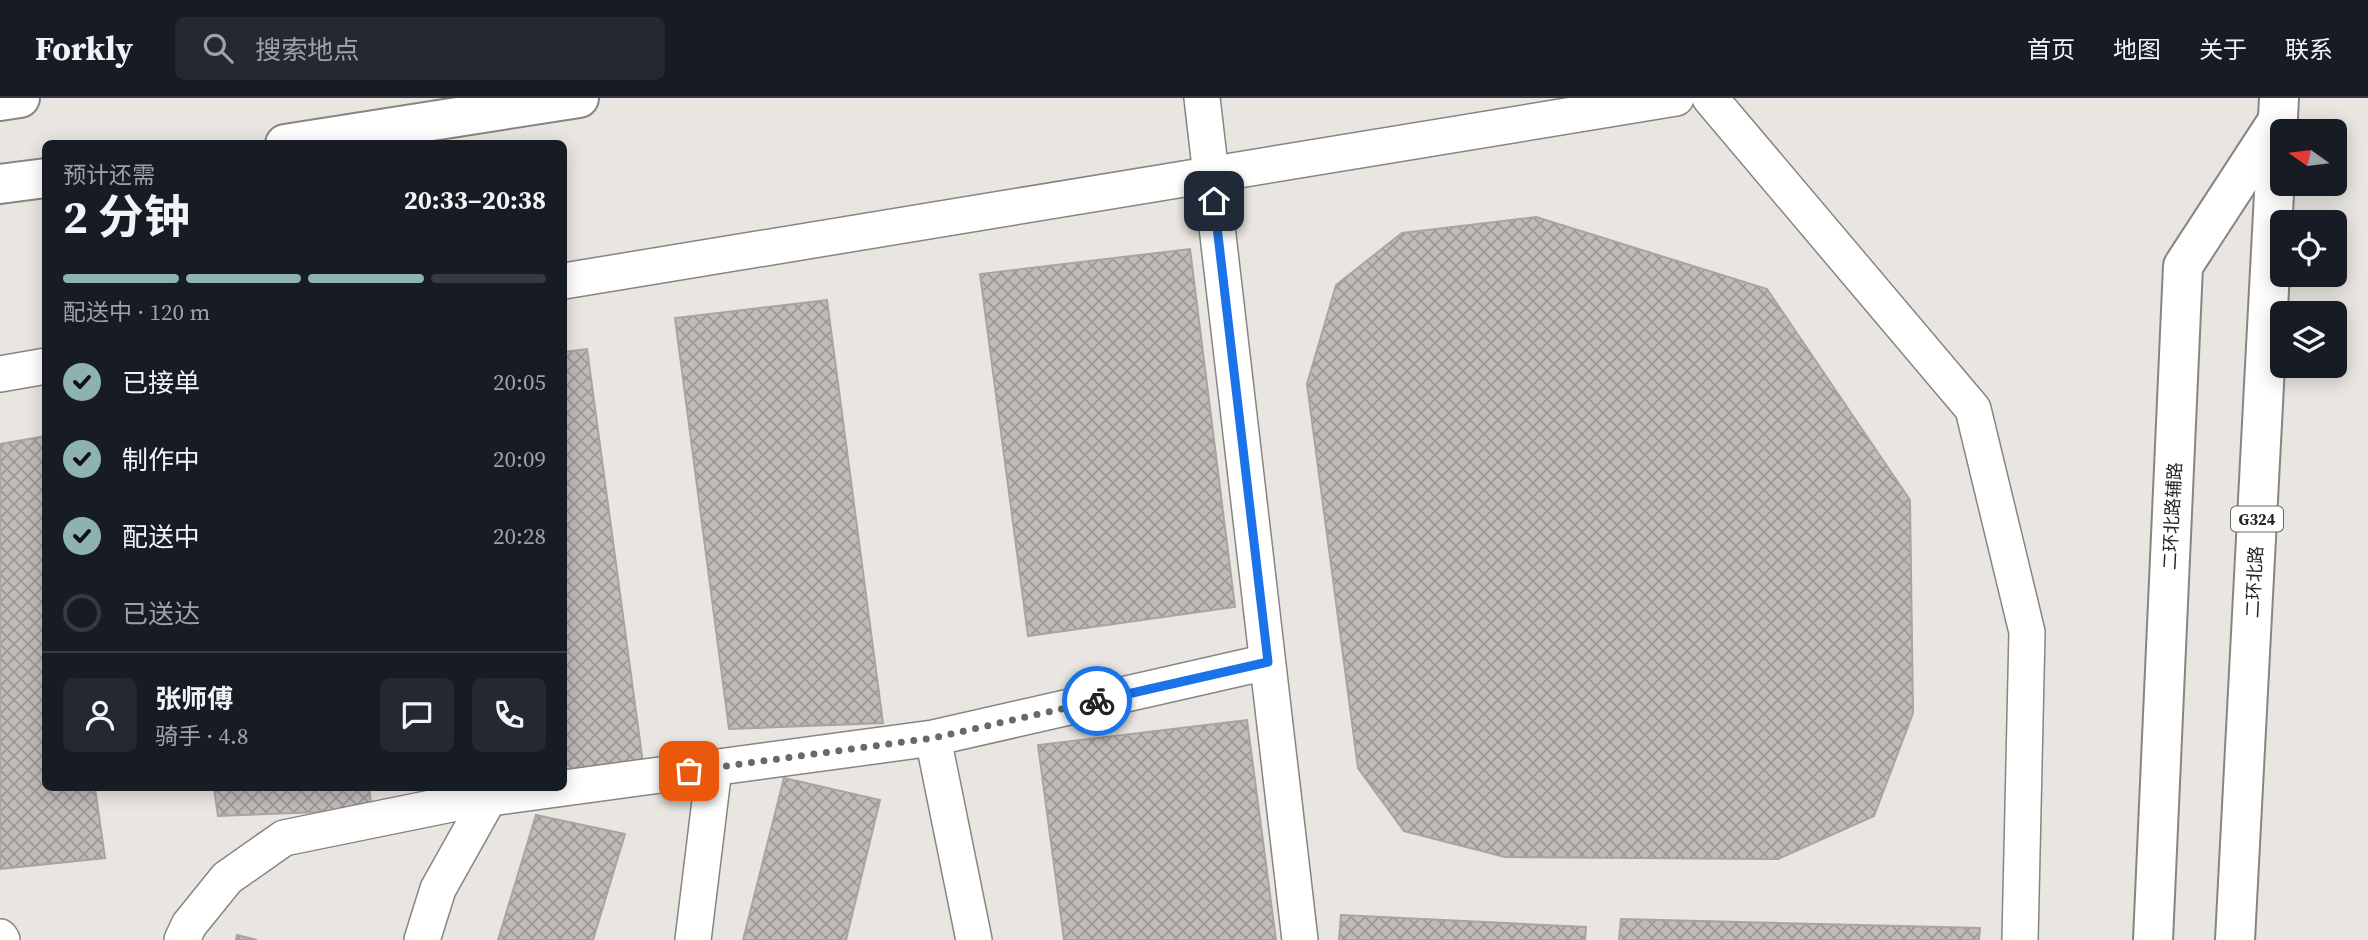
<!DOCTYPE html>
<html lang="zh">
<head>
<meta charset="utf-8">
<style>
  :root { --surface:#171b24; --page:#242831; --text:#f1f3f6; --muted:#9ea1a6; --line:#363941; --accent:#8eb2b2 }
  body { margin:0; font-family:"Source Serif 4","Noto Sans SC",serif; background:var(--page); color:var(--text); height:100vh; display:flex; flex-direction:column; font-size:26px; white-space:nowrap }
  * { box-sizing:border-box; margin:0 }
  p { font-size:23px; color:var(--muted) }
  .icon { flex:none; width:38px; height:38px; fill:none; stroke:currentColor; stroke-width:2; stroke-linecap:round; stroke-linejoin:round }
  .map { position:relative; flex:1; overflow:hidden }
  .side { position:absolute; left:42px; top:42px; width:525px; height:651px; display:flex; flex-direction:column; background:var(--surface); border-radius:10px; box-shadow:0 4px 18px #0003 }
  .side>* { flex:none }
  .needle { width:46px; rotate:284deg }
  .buttons { position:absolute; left:2270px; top:21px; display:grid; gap:14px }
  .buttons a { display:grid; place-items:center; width:77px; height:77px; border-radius:10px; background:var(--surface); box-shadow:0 4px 18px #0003; font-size:35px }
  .pin { position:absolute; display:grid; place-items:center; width:60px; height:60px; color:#fff; margin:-30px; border-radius:14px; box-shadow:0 4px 10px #0006 }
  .courier { position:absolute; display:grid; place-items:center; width:70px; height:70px; margin:-35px; border:5px solid #1a73e8; border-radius:50%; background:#fff; color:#222; box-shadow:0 2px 9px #0007 }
  .headline em { font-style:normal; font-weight:700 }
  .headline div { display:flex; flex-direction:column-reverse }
  .headline { display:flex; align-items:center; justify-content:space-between; height:119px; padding:0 21px }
  h1 { font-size:46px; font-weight:700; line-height:52px }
  .bar { display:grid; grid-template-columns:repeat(4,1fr); gap:10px 7px; align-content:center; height:84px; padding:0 21px }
  .bar i { height:9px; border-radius:5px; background:var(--line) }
  .bar .on { background:var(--accent) }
  .bar p { grid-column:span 4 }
  .line { display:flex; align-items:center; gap:18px; padding:0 21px; border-top:2px solid var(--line) }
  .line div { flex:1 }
  .round { display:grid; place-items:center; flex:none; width:74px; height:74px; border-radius:10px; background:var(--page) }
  ol { padding:0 21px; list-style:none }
  li { display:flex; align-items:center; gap:21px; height:77px }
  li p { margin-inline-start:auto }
  li .icon { padding:7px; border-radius:50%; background:var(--accent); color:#111; stroke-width:4 }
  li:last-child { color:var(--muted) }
  li i { width:38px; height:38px; border:4px solid var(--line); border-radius:50% }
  header { display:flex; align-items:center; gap:42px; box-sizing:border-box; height:98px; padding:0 35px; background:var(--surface); border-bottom:2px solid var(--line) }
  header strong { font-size:33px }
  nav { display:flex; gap:38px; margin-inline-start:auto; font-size:24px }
  .search { width:490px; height:63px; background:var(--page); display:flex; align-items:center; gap:18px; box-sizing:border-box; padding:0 24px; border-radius:10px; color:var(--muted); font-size:26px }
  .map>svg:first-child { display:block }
</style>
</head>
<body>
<header>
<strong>Forkly</strong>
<div class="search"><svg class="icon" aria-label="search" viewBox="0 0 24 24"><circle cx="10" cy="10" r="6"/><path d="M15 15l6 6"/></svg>搜索地点</div>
<nav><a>首页</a><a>地图</a><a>关于</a><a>联系</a></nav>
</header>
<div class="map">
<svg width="2368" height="842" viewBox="0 0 2368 842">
  <defs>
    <pattern id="building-cross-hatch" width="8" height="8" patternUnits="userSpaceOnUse" patternTransform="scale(1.75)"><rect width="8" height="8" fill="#c0bab8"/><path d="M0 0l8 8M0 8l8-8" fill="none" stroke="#9c9795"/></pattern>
  </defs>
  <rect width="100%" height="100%" fill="#e9e6e1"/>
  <path fill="url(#building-cross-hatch)" stroke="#a9a3a1" stroke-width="2" d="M1536 119 1767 191 1910 402 1913 615 1874 718 1778 761 1505 759 1404 733 1358 670 1307 286 1336 187 1402 135Z
    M1190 151 1235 509 1028 538 980 176Z
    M827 202 883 625 729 631 675 220Z
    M587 251 644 673 564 677V254Z
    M46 338V690H95L105 760 0 771V346Z
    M1247 622 1276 842H1064L1038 647Z
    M784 680 880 702 846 842H743Z
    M214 690H369L372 712 218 718Z
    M536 717 625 736 593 842H498Z
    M1341 817 1586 829 1585 842H1339Z
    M1621 821 1980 830 1979 842H1619Z
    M237 837 257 842H236Z"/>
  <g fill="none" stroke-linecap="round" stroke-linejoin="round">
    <defs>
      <path id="minor" d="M1202 0 1300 842
        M1710 0 1973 311 2027 534 2020 842
        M564 183 1676 0
        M0 276 46 268
        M933 640 974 842
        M0 839 2 842
        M182 842 189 827 227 780 284 740 461 704 933 640 1267 564
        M422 842 438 791 489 700
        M693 842 714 670"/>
      <path id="tertiary" d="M285 46 579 0
        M0 86 46 80
        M2153 842 2183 168 2278 22"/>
      <path id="primary" d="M0 3 20 0"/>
      <path id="trunk" d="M2235 842 2279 0"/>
    </defs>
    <use href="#minor" stroke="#888580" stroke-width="38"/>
    <use href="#tertiary" stroke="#888580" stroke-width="42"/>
    <use href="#primary" stroke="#888580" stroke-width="42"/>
    <use href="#trunk" stroke="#888580" stroke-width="42"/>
    <use href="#minor" stroke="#fff" stroke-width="35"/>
    <use href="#tertiary" stroke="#fff" stroke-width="38"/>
    <use href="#primary" stroke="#fff" stroke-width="38"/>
    <use href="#trunk" stroke="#fff" stroke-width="38"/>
  </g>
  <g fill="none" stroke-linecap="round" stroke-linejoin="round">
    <path stroke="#6a6966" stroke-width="7" stroke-dasharray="0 12.6" d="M689 673 933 640 1097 603"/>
    <path stroke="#1a73e8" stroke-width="9" d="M1097 603 1268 564 1214 103"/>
  </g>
  <g text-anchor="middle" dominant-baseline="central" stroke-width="5" stroke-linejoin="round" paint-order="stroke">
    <rect fill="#fff" stroke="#676665" stroke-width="2" x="2231" y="408.5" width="52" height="25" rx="5"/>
    <g font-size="16" font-weight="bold" fill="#262523">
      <text x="2257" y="421">G324</text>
    </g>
    <g font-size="18" fill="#262523" stroke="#fff">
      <text transform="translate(2172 418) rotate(-87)">二环北路辅路</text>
      <text transform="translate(2254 484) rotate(-87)">二环北路</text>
    </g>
  </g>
</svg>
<div class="buttons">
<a><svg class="needle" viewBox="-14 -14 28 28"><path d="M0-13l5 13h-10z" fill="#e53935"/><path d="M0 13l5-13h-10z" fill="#9ea1a6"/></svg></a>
<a><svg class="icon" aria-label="locate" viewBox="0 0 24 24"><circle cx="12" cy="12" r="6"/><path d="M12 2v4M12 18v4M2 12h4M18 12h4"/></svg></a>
<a><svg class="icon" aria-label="layers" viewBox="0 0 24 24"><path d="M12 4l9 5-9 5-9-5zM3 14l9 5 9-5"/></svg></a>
</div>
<div class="pin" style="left:689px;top:673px;background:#ea580c"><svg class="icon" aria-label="bag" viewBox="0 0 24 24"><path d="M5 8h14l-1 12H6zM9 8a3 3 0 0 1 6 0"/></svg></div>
<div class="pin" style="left:1214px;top:103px;background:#1f2937"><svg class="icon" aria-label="home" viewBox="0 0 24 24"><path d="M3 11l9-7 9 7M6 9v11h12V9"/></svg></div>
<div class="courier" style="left:1097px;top:603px"><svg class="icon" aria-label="bike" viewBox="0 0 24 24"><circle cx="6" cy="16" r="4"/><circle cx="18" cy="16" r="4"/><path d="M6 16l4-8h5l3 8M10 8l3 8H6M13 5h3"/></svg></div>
<section class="side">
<div class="headline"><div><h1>2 分钟</h1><p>预计还需</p></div><em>20:33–20:38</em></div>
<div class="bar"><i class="on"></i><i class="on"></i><i class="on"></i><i></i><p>配送中 · 120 m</p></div>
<ol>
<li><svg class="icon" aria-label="check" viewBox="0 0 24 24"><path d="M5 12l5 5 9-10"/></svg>已接单<p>20:05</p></li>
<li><svg class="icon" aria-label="check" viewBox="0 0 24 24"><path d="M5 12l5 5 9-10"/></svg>制作中<p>20:09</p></li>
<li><svg class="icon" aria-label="check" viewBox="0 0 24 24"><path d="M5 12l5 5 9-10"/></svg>配送中<p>20:28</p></li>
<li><i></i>已送达</li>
</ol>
<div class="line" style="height:126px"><a class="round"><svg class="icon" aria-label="person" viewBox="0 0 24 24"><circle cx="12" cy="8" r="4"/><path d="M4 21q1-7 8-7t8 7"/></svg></a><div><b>张师傅</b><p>骑手 · 4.8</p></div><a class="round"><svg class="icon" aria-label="chat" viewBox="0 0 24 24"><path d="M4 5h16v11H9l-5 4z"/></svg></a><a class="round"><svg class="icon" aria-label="phone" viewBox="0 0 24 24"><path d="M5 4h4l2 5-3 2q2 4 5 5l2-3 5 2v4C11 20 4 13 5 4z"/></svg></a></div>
</section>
</div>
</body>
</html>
